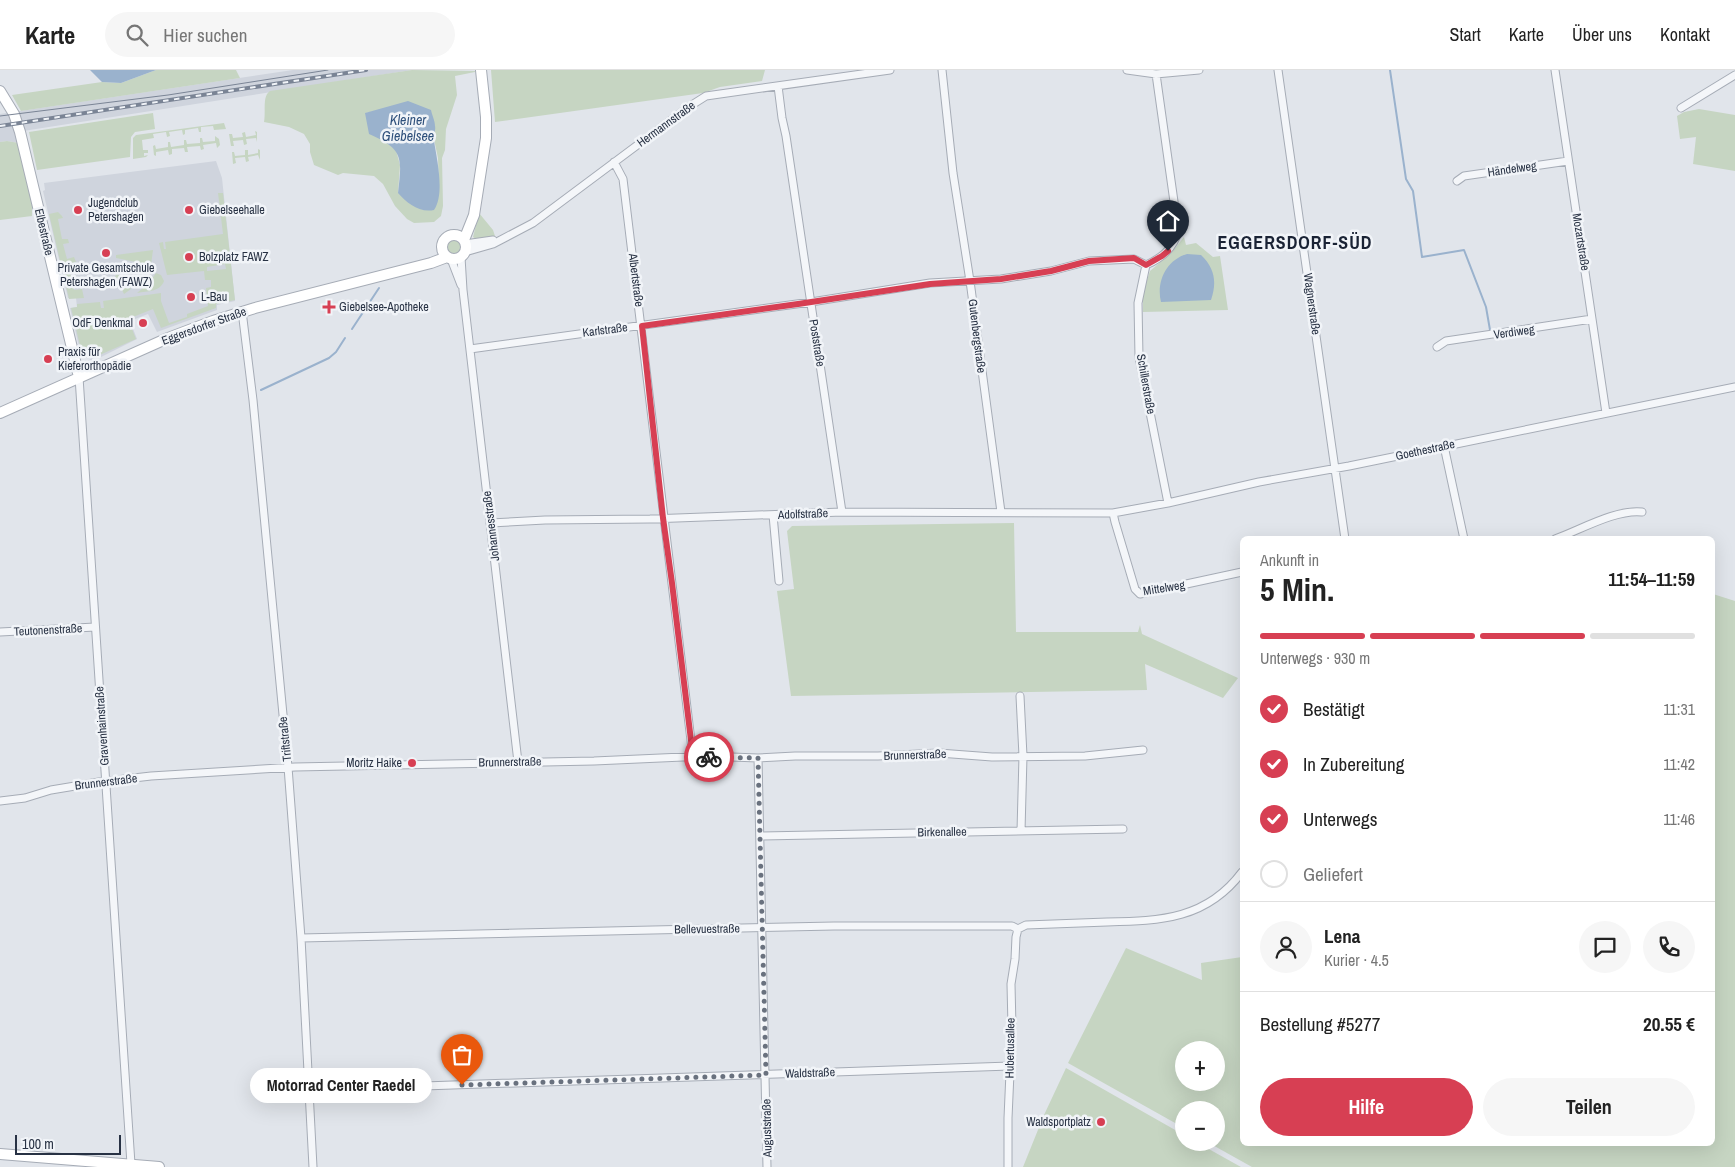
<!DOCTYPE html>
<html lang="de">
<head>
<meta charset="utf-8">
<style>
  :root { --surface:#fff; --page:#f6f6f6; --text:#222; --muted:#767676; --line:#e0e0e0; --accent:#d73f53 }
  body { margin:0; font-family:"Archivo Narrow",sans-serif; background:var(--page); color:var(--text); height:100vh; display:flex; flex-direction:column; font-size:19px; white-space:nowrap }
  * { box-sizing:border-box; margin:0 }
  p { font-size:16px; color:var(--muted) }
  .icon { flex:none; width:28px; height:28px; fill:none; stroke:currentColor; stroke-width:2; stroke-linecap:round; stroke-linejoin:round }
  .map { position:relative; flex:1; overflow:hidden }
  .panel { position:absolute; left:1240px; top:466px; width:475px; height:610px; display:flex; flex-direction:column; background:var(--surface); border-radius:8px; box-shadow:0 5px 20px #0002 }
  .panel>* { flex:none }
  .tools { position:absolute; left:1175px; top:971px; display:grid; gap:10px }
  .tools a { display:grid; place-items:center; width:50px; height:50px; border-radius:50%; background:var(--surface); box-shadow:0 5px 20px #0002; font-size:25px }
  .scale { position:absolute; left:15px; bottom:12px; width:106px; box-sizing:border-box; padding-left:5px; border:2px solid #283244; border-top:0; font-size:14px; line-height:18px; white-space:nowrap; color:#283244; -webkit-text-stroke:4px #f1f4f8; paint-order:stroke }
  .pin { position:absolute; display:grid; place-items:center; width:42px; height:42px; color:#fff; margin:-51px -21px; border-radius:50% 50% 50% 0; rotate:-45deg; box-shadow:0 0 5px #0007 }
  .pin .icon { rotate:45deg }
  .courier { position:absolute; display:grid; place-items:center; width:50px; height:50px; margin:-25px; border:4px solid #d73f53; border-radius:50%; background:#fff; color:#222; box-shadow:0 1px 6px #0007 }
  .bubble { position:absolute; height:35px; border-radius:18px; background:var(--surface); box-shadow:0 5px 20px #0002; font-size:16px; font-weight:700; line-height:35px; text-align:center }
  .summary em { font-style:normal; font-weight:700 }
  .summary div { display:flex; flex-direction:column-reverse }
  .summary { display:flex; align-items:center; justify-content:space-between; height:85px; padding:0 20px }
  h1 { font-size:32px; font-weight:700; line-height:38px }
  .bar { display:grid; grid-template-columns:repeat(4,1fr); gap:8px 5px; align-content:center; height:60px; padding:0 20px }
  .bar i { height:6px; border-radius:4px; background:var(--line) }
  .bar .selected { background:var(--accent) }
  .bar p { grid-column:span 4 }
  .line { display:flex; align-items:center; gap:12px; padding:0 20px; border-top:1px solid var(--line) }
  .line div { flex:1 }
  .round { display:grid; place-items:center; flex:none; width:52px; height:52px; border-radius:26px; background:var(--page) }
  ol { padding:0 20px; list-style:none }
  li { display:flex; align-items:center; gap:15px; height:55px }
  li p { margin-inline-start:auto }
  li .icon { padding:5px; border-radius:50%; background:var(--accent); color:#fff; stroke-width:4 }
  li:last-child { color:var(--muted) }
  li i { width:28px; height:28px; border:2px solid var(--line); border-radius:50% }
  .cta { display:flex; gap:10px; margin-top:auto; padding:10px 20px }
  .cta a { flex:1; height:58px; border-radius:30px; background:var(--accent); color:#fff; font-size:20px; font-weight:700; line-height:58px; text-align:center }
  .cta a+a { background:var(--page); color:var(--text) }
  header { display:flex; align-items:center; gap:30px; box-sizing:border-box; height:70px; padding:0 25px; background:var(--surface); border-bottom:1px solid var(--line) }
  header strong { font-size:24px }
  nav { display:flex; gap:28px; margin-inline-start:auto; font-size:18px }
  .search { width:350px; height:45px; background:var(--page); display:flex; align-items:center; gap:12px; box-sizing:border-box; padding:0 18px; border-radius:28px; color:var(--muted); font-size:19px }
  .map>svg:first-child { display:block }
</style>
</head>
<body>
<header>
<strong>Karte</strong>
<div class="search"><svg class="icon" aria-label="search" viewBox="0 0 24 24"><circle cx="10" cy="10" r="6"/><path d="M15 15l6 6"/></svg>Hier suchen</div>
<nav><a>Start</a><a>Karte</a><a>Über uns</a><a>Kontakt</a></nav>
</header>
<div class="map">
<svg width="1735" height="1097" viewBox="0 0 1735 1097">
  <rect width="100%" height="100%" fill="#e1e5eb"/>
  <path fill="#cfd4dd" d="M293 0H412L17 62 19 73 7 71 0 72V44Z
    M216 91 222 108 235 231 217 235V240L157 262 148 244 130 251 137 269 93 291 81 285 70 238 77 237 76 228H68L43 121 45 120 44 113Z"/>
  <path fill="#c6d5c2" fill-rule="evenodd" d="M156 0H236L240 8 21 41 12 25 102 12 121 13Z
    M412 0 475 1V2L455 6 457 25 446 59 445 80 442 88 443 136 441 146 434 152 414 153 407 149 395 136 383 114 374 106 343 103 338 105 314 95 310 82V74L304 64 289 57 264 52C266 41 262 26 270 21ZM379 40 435 55 434 69 438 88 439 119 398 123 400 95 396 80 386 71 366 43Z
    M491 0H765L762 11 720 17 703 23 495 52Z
    M1699 39 1735 45V101L1693 94 1696 67 1680 69 1677 46 1684 42Z
    M153 43 155 59 135 62 131 67 130 87 37 100 29 62Z
    M224 53 226 59 214 60 213 56 201 57V62H199L198 58 185 60V64L183 65 182 60 169 62 170 66 167 67 166 62 153 64 154 68 142 70 143 80H148V83H144V86L148 85 146 87 133 89V68L136 65Z
    M255 61 257 62V72L256 68 246 69 247 74 244 75 243 70 233 71 234 76H231L229 64H232L233 68 243 67 242 63 245 62 246 67 256 65Z
    M215 66 219 69 220 75 217 78 216 73 203 75 204 79 201 80 200 76 187 77 188 82H185L184 78 172 79V84L169 85 168 80 156 82V86L154 85 153 76 155 75 156 79 168 77V72H170L171 77 184 75V70H186L187 74 200 73V68H202L203 72 215 71Z
    M7 71 19 73 32 122V146L0 150V72Z
    M258 79 260 80V90L258 85 248 87 249 91 246 92 245 87 235 88 236 93 233 94 232 82H234L235 86 245 85V80H248V85L258 83Z
    M218 123H223L235 230 216 234V238L161 258 153 239 128 249 136 269 95 287 82 284 71 238 77 237V234L100 232 101 238H104L103 231 161 223V231L169 253 187 247V244L208 236 206 218 211 217V210H205L204 201 167 205 159 173 163 172 164 179H166L165 172 223 164ZM225 194 226 199 207 201V197Z
    M58 142 62 146 63 148 58 149 62 169H68L69 173 63 174 67 189 74 187 76 192 68 194 74 220 82 219 84 228 69 229 49 144Z
    M479 143 493 160 495 166 477 170 473 167Z
    M1184 167 1186 175 1196 173 1213 187 1220 186 1228 240 1143 242V222L1150 201 1172 182Z
    M447 177a7 7 0 1 1 14 0a7 7 0 1 1-14 0Z
    M153 180 151 195 116 188V185Z
    M156 203 161 205 164 211C160 222 148 221 137 223L148 214Z
    M118 204 131 219 124 224 115 206Z
    M1014 453 1016 562H1138L1140 555 1142 564 1238 608 1223 628 1145 594 1147 620 791 626 777 521 794 519 787 461 792 456Z
    M1713 524 1735 531V1097H1252L1209 1073 1216 1072V1040H1184V1058L1068 993 1126 878 1202 910 1201 893 1242 887V1074H1712ZM1184 980H1216V1012H1184Z
    M1066 998 1184 1065V1072L1198 1073 1241 1097H1023L1044 1045Z"/>
  <path fill="#9ab2cd" d="M90 0H156L121 13 102 12Z
    M408 31 431 40C432 45 435 51 435 56 436 61 433 66 434 71 437 90 445 124 434 140 419 143 407 133 398 123 402 88 404 79 369 64L365 43Z
    M1187 184 1201 185C1215 198 1217 213 1211 230L1161 232C1156 212 1166 190 1187 184Z"/>
  <g fill="none" stroke-linecap="round" stroke-linejoin="round">
    <path stroke="#9ab2cd" stroke-width="2" d="M1390 0 1406 109 1413 121 1422 187 1464 180 1486 237 1490 260
      M352 259 379 218
      M261 320 329 288 336 282 345 268"/>
    <defs>
      <path id="street" d="M942 0 953 103 970 211 1001 442
        M1127 0 1156 4 1199 0
        M1278 0 1345 469
        M1555 0 1606 343
        M778 16 782 48 786 66 842 442
        M1681 38 1735 5
        M614 92 623 109 693 687
        M1457 111 1464 106 1568 91
        M465 174 493 170
        M465 182 493 174 533 153 687 38 706 26 890 0
        M461 187 463 220 518 692
        M451 189 461 215
        M1146 195 1138 233 1139 287 1168 433
        M1146 195C1162 188 1175 177 1178 160L1156 4
        M242 241 253 330 288 697 301 868 313 1097
        M1437 277 1446 271 1592 249
        M470 279 811 232 930 213 1001 209 1051 201 1089 191 1134 189 1146 195
        M79 307 131 1094
        M1444 376 1464 469
        M1113 443 1115 452 1135 519 1140 524 1242 502
        M773 445 779 511
        M490 453 545 450 650 449 842 442 1113 443 1168 433 1259 412 1349 396 1735 317
        M1555 469C1580 460 1616 439 1642 442
        M0 562 95 557
        M1020 626 1023 686 1021 761
        M758 688 767 1097
        M0 731 25 728 51 720 99 712 151 706 295 697 594 691 705 686 758 688 795 686H878L939 683 992 687 1085 686 1143 680
        M761 766 1123 759
        M1018 859 1026 855C1053 854 1080 853 1107 852 1161 851 1207 849 1242 802
        M301 868 834 856H1012L1018 859
        M309 1020 1010 996
        M1008 1097V1048L1012 957 1011 914 1015 889 1016 867 1018 859"/>
      <path id="secondary" d="M0 21 14 44 20 62 79 307
        M442 177a12 12 0 1 1 24 0a12 12 0 1 1-24 0Z
        M464 170 474 145 486 68V47L481 0
        M0 343 168 268 213 251 255 238 431 193 447 187
        M0 1084 159 1097"/>
    </defs>
    <use href="#street" stroke="#a6acb6" stroke-width="9"/>
    <use href="#secondary" stroke="#a6acb6" stroke-width="12"/>
    <use href="#street" stroke="#f4f6f9" stroke-width="7"/>
    <use href="#secondary" stroke="#fff" stroke-width="10"/>
    <path stroke="#7a8495" stroke-width="1" d="M0 46 168 25 328 0"/>
    <defs>
      <path id="rail" d="M0 56 366 0"/>
    </defs>
    <use href="#rail" stroke="#7a8495" stroke-width="4"/>
    <use href="#rail" stroke="#f1f4f8" stroke-width="2" stroke-dasharray="5.5" stroke-linecap="butt"/>
  </g>
  <g fill="none" stroke-linecap="round" stroke-linejoin="round">
    <path stroke="#69717e" stroke-width="5" stroke-dasharray="0 9" d="M462 1015 766 1005 758 688 709 687"/>
    <path stroke="#d73f53" stroke-width="6" d="M709 687H693L672 513 663 448 642 256 798 234 930 214 1001 209 1051 201 1089 191 1134 188 1146 195 1162 186 1168 181"/>
  </g>
  <g fill="#d73f53" stroke="#f1f4f8" stroke-width="2">
    <circle cx="78" cy="140" r="5"/>
    <circle cx="189" cy="140" r="5"/>
    <circle cx="106" cy="183" r="5"/>
    <circle cx="189" cy="187" r="5"/>
    <circle cx="191" cy="227" r="5"/>
    <path d="M326.5 229.5h5v5h5v5h-5v5h-5v-5h-5v-5h5z"/>
    <circle cx="143" cy="253" r="5"/>
    <circle cx="48" cy="289" r="5"/>
    <circle cx="412" cy="693" r="5"/>
    <circle cx="1101" cy="1052" r="5"/>
  </g>
  <g text-anchor="middle" dominant-baseline="central" stroke-width="5" stroke-linejoin="round" paint-order="stroke">
    <g font-size="12" fill="#283244" stroke="#f1f4f8">
      <text transform="translate(666 54) rotate(-36)">Hermannstraße</text>
      <text transform="translate(1512 99) rotate(-8)">Händelweg</text>
      <text transform="translate(44 162) rotate(77)">Elbestraße</text>
      <text transform="translate(1581 172) rotate(81)">Mozartstraße</text>
      <text transform="translate(636 210) rotate(83)">Albertstraße</text>
      <text transform="translate(1312 234) rotate(82)">Wagnerstraße</text>
      <text transform="translate(204 256) rotate(-20)">Eggersdorfer Straße</text>
      <text transform="translate(605 260) rotate(-7)">Karlstraße</text>
      <text transform="translate(1514 262) rotate(-8)">Verdiweg</text>
      <text transform="translate(977 266) rotate(83)">Gutenbergstraße</text>
      <text transform="translate(817 273) rotate(81)">Poststraße</text>
      <text transform="translate(1146 314) rotate(80)">Schillerstraße</text>
      <text transform="translate(1425 380) rotate(-12)">Goethestraße</text>
      <text transform="translate(803 444) rotate(-2)">Adolfstraße</text>
      <text transform="translate(491 456) rotate(-97)">Johannesstraße</text>
      <text transform="translate(1164 518) rotate(-9)">Mittelweg</text>
      <text transform="translate(48 560) rotate(-3)">Teutonenstraße</text>
      <text transform="translate(102 656) rotate(-94)">Gravenhainstraße</text>
      <text transform="translate(285 669) rotate(-96)">Triftstraße</text>
      <text transform="translate(915 685) rotate(-2)">Brunnerstraße</text>
      <text transform="translate(510 692) rotate(-1)">Brunnerstraße</text>
      <text transform="translate(106 712) rotate(-7)">Brunnerstraße</text>
      <text transform="translate(942 762) rotate(-1)">Birkenallee</text>
      <text transform="translate(707 859) rotate(-1)">Bellevuestraße</text>
      <text transform="translate(1010 978) rotate(-89)">Hubertusallee</text>
      <text transform="translate(810 1003) rotate(-2)">Waldstraße</text>
      <text transform="translate(767 1058) rotate(-91)">Auguststraße</text>
    </g>
    <g font-size="12" fill="#283244" stroke="#f1f4f8" text-anchor="start">
      <text x="88" y="133">Jugendclub<tspan x="88" dy="14">Petershagen</tspan></text>
      <text x="199" y="140">Giebelseehalle</text>
      <text x="199" y="187">Bolzplatz FAWZ</text>
      <text x="106" y="198" text-anchor="middle">Private Gesamtschule<tspan x="106" dy="14">Petershagen (FAWZ)</tspan></text>
      <text x="201" y="227">L-Bau</text>
      <text x="339" y="237">Giebelsee-Apotheke</text>
      <text x="133" y="253" text-anchor="end">OdF Denkmal</text>
      <text x="58" y="282">Praxis für<tspan x="58" dy="14">Kieferorthopädie</tspan></text>
      <text x="402" y="693" text-anchor="end">Moritz Haike</text>
      <text x="1091" y="1052" text-anchor="end">Waldsportplatz</text>
    </g>
    <g font-size="14" font-style="italic" fill="#2f507b" stroke="#f1f4f8">
      <text x="408" y="50">Kleiner<tspan x="408" dy="16">Giebelsee</tspan></text>
    </g>
    <g font-size="18" font-weight="bold" letter-spacing="1" fill="#1a2335" stroke="#f1f4f8">
      <text x="1295" y="172">EGGERSDORF-SÜD</text>
    </g>
  </g>
</svg>
<div class="tools">
<a>+</a>
<a>−</a>
</div>
<div class="scale">100 m</div>
<div class="pin" style="left:462px;top:1015px;background:#ea580c"><svg class="icon" aria-label="bag" viewBox="0 0 24 24"><path d="M5 8h14l-1 12H6zM9 8a3 3 0 0 1 6 0"/></svg></div>
<div class="pin" style="left:1168px;top:181px;background:#1f2937"><svg class="icon" aria-label="home" viewBox="0 0 24 24"><path d="M3 11l9-7 9 7M6 9v11h12V9"/></svg></div>
<div class="courier" style="left:709px;top:687px"><svg class="icon" aria-label="bike" viewBox="0 0 24 24"><circle cx="6" cy="16" r="4"/><circle cx="18" cy="16" r="4"/><path d="M6 16l4-8h5l3 8M10 8l3 8H6M13 5h3"/></svg></div>
<div class="bubble" style="left:250px;top:998px;width:182px">Motorrad Center Raedel</div>
<section class="panel">
<div class="summary"><div><h1>5 Min.</h1><p>Ankunft in</p></div><em>11:54–11:59</em></div>
<div class="bar"><i class="selected"></i><i class="selected"></i><i class="selected"></i><i></i><p>Unterwegs · 930 m</p></div>
<ol>
<li><svg class="icon" aria-label="check" viewBox="0 0 24 24"><path d="M5 12l5 5 9-10"/></svg>Bestätigt<p>11:31</p></li>
<li><svg class="icon" aria-label="check" viewBox="0 0 24 24"><path d="M5 12l5 5 9-10"/></svg>In Zubereitung<p>11:42</p></li>
<li><svg class="icon" aria-label="check" viewBox="0 0 24 24"><path d="M5 12l5 5 9-10"/></svg>Unterwegs<p>11:46</p></li>
<li><i></i>Geliefert</li>
</ol>
<div class="line" style="height:90px"><a class="round"><svg class="icon" aria-label="person" viewBox="0 0 24 24"><circle cx="12" cy="8" r="4"/><path d="M4 21q1-7 8-7t8 7"/></svg></a><div><b>Lena</b><p>Kurier · 4.5</p></div><a class="round"><svg class="icon" aria-label="chat" viewBox="0 0 24 24"><path d="M4 5h16v11H9l-5 4z"/></svg></a><a class="round"><svg class="icon" aria-label="phone" viewBox="0 0 24 24"><path d="M5 4h4l2 5-3 2q2 4 5 5l2-3 5 2v4C11 20 4 13 5 4z"/></svg></a></div>
<div class="line" style="height:65px"><div>Bestellung #5277</div><b>20.55 €</b></div>
<div class="cta"><a>Hilfe</a><a>Teilen</a></div>
</section>
</div>
</body>
</html>
